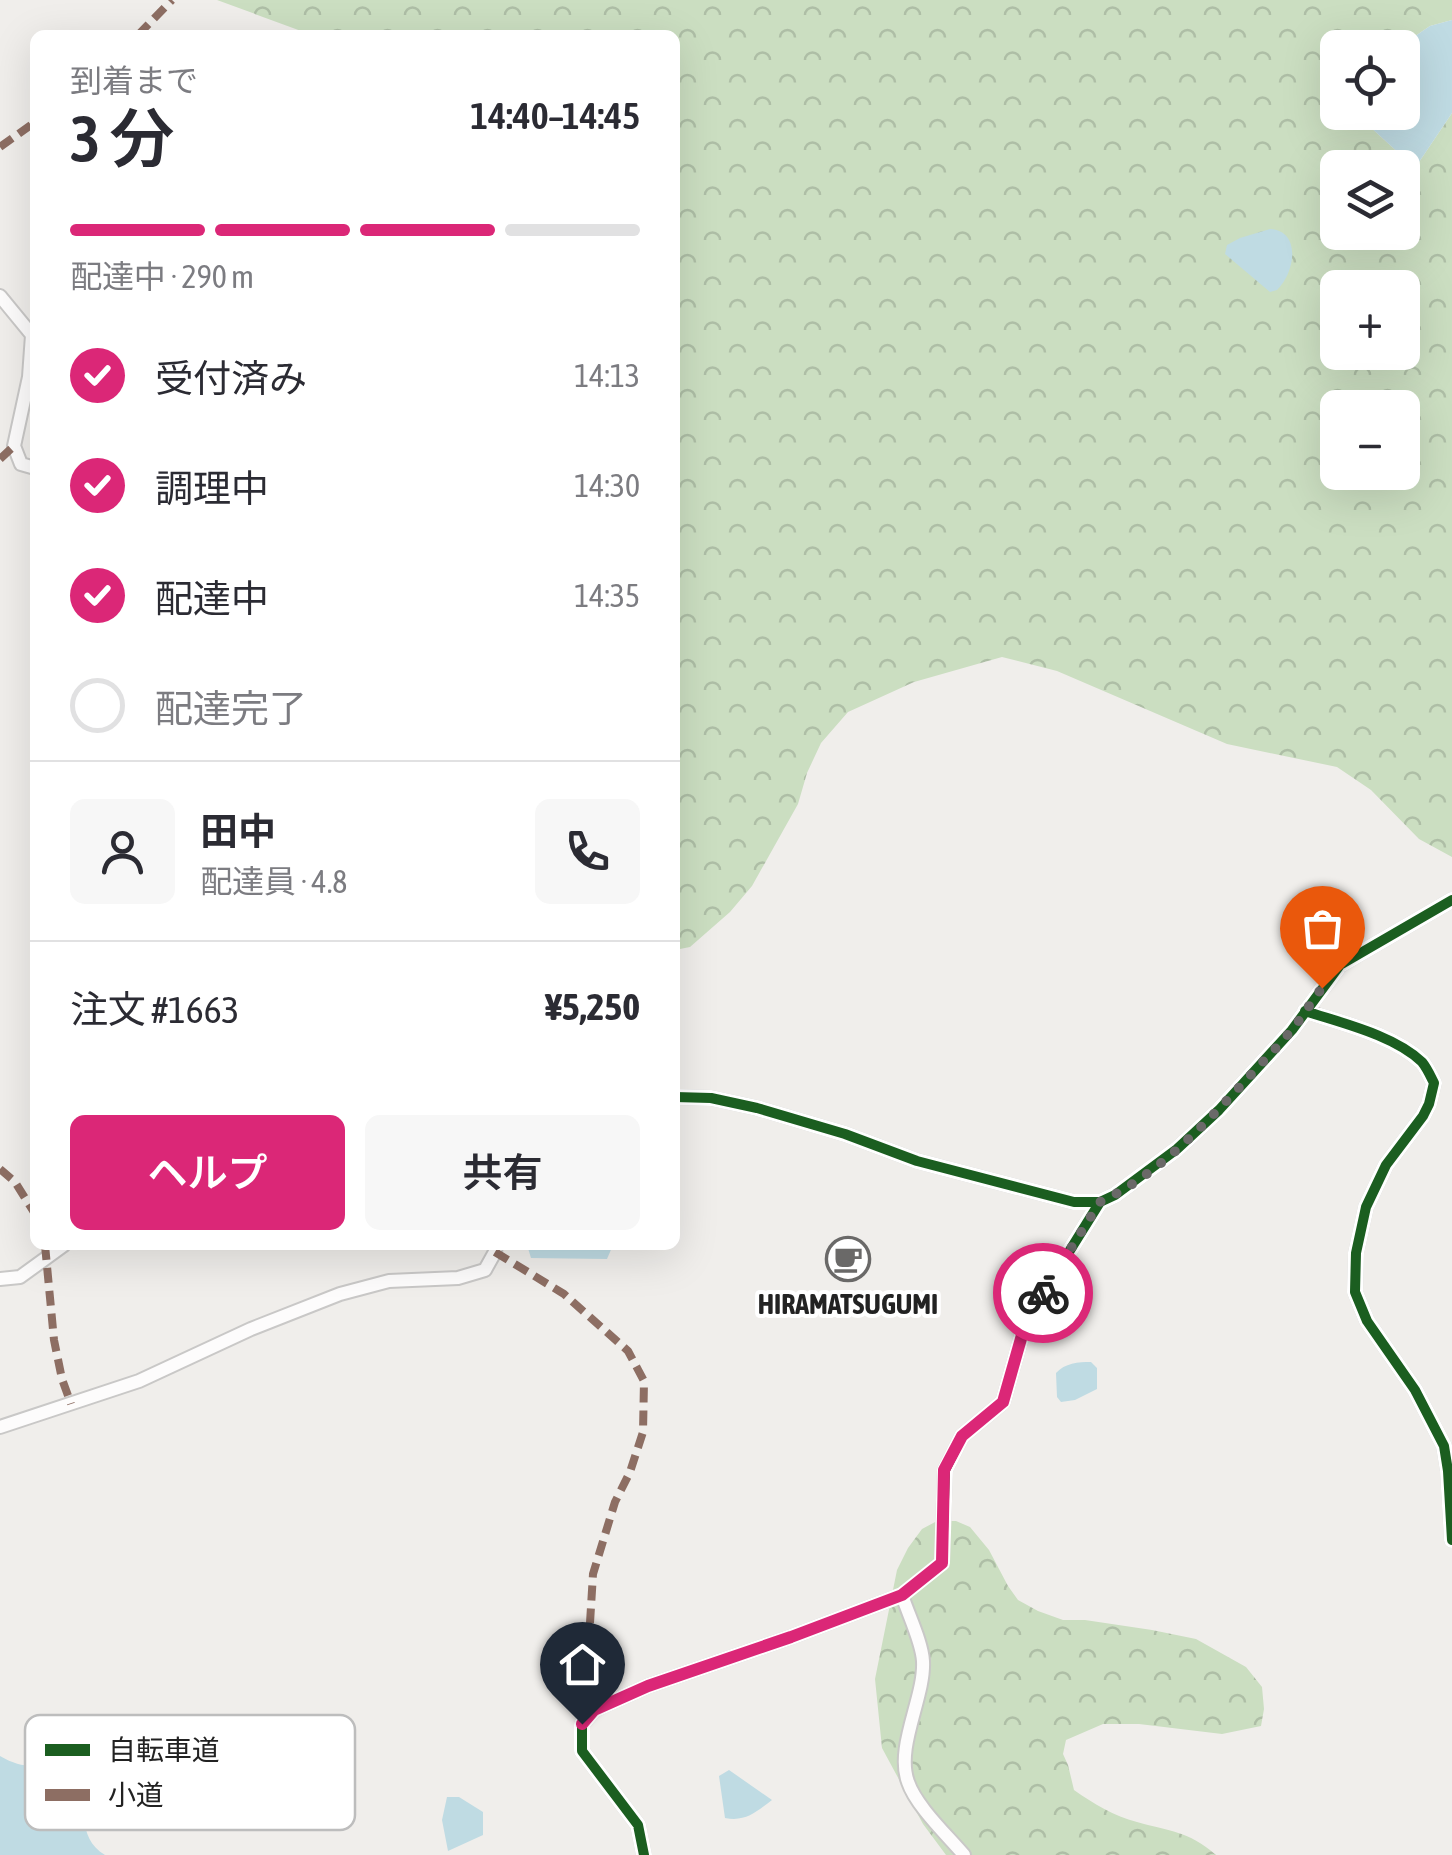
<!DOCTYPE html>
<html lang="ja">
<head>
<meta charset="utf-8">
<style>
  :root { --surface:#fff; --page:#f7f7f7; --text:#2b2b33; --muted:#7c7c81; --line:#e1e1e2; --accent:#db2777 }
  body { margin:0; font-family:"Asap Condensed","Noto Sans JP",sans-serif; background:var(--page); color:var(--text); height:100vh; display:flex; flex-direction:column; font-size:38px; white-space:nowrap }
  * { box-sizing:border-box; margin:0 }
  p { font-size:32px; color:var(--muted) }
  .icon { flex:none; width:55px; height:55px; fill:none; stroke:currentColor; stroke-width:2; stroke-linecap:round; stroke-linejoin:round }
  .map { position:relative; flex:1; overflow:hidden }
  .drawer { position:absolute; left:30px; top:30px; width:650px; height:1220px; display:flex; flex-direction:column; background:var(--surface); border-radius:15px; box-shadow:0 10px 40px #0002 }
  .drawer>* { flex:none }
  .tools { position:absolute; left:1320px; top:30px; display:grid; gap:20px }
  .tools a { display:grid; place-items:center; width:100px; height:100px; border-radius:15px; background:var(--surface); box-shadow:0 10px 40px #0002; font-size:50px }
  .pin { position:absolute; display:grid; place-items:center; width:85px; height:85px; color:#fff; margin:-102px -42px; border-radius:50% 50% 50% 0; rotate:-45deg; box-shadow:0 0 10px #0007 }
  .pin .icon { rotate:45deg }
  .courier { position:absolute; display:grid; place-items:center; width:100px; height:100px; margin:-50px; border:8px solid #db2777; border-radius:50%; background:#fff; color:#222; box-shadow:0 2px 12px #0007 }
  .overview em { font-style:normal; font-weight:600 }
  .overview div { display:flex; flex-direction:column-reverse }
  .overview { display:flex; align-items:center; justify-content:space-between; height:170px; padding:0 40px }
  h1 { font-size:65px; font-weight:600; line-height:75px }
  .bar { display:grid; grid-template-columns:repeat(4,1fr); gap:15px 10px; align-content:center; height:120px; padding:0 40px }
  .bar i { height:12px; border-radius:8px; background:var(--line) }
  .bar .selected { background:var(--accent) }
  .bar p { grid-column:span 4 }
  .line { display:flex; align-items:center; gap:25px; padding:0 40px; border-top:2px solid var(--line) }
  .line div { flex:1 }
  .round { display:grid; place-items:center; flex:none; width:105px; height:105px; border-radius:15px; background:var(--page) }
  ol { padding:0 40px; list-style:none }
  li { display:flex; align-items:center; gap:30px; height:110px }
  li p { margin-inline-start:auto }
  li .icon { padding:10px; border-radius:50%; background:var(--accent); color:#fff; stroke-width:4 }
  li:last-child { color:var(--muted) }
  li i { width:55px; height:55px; border:5px solid var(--line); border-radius:50% }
  .button { display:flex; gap:20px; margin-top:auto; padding:20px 40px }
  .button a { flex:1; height:115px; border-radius:15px; background:var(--accent); color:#fff; font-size:40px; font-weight:600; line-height:115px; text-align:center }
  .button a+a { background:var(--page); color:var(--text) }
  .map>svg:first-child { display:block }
</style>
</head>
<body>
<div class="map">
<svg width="1452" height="1855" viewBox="0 0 1452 1855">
  <defs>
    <pattern id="forest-crowns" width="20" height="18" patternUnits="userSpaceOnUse" patternTransform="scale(2.5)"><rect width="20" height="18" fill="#cbdec1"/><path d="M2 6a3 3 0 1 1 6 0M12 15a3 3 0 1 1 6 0" fill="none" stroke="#aebea6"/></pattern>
  </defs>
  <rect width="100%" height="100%" fill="#f0eeeb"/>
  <path fill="url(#forest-crowns)" fill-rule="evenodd" d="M217 0H1452V20L1430 26 1399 47 1338 48 1337 87 1333 92 1337 97 1338 112 1355 113 1415 168 1452 113V857L1419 839 1371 790 1337 767 1227 744 1057 671 1002 657 914 682 848 712 821 743 807 773 798 804 752 886 730 912 690 947 675 950V35H312ZM1338 168H1402V232H1338ZM1338 288H1402V352H1338ZM1338 408H1402V472H1338Z
    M937 1521H956L970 1527 989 1550 1008 1586 1018 1600 1038 1611 1063 1620H1085L1152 1630 1196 1639 1246 1667 1262 1687 1264 1709 1261 1726 1222 1734 1139 1724H1103L1066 1740 1063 1754 1068 1765 1074 1790C1094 1804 1114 1816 1137 1822 1171 1832 1187 1830 1216 1855H946L923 1824 882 1748 875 1679 897 1570 908 1548 922 1529Z"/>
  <path fill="#bfdbe3" d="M1452 20V113L1415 168 1355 113 1402 112V48L1399 47 1430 26Z
    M1270 229C1302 231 1295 273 1277 290L1270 292 1225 254 1227 245 1240 238Z
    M527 1245H613L607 1259 531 1258Z
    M1091 1362 1097 1368V1389L1075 1400 1061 1402 1057 1397 1056 1373C1065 1363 1078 1362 1091 1362Z
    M0 1756C24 1770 37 1766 64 1762 97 1786 68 1833 105 1855H0Z
    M729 1770 772 1800C756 1812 746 1822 725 1818L719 1776Z
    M447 1797H459L483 1812V1835L448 1851 442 1820Z"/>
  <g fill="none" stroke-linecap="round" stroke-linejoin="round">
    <defs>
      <path id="street" d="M0 296 32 335 29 377 14 446 21 464 35 468
        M1305 1011C1341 1023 1394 1035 1422 1062 1427 1068 1431 1077 1434 1083L1429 1104 1423 1116 1386 1165 1366 1207 1356 1253 1355 1292 1367 1321 1415 1390 1444 1446 1448 1471 1452 1540
        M675 1097 711 1098 757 1108 845 1134 917 1161 1074 1202H1100L1115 1195 1177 1149 1219 1110 1292 1030 1340 965 1452 900
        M0 1279 20 1277 64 1245
        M0 1427 139 1381 251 1329 340 1294 389 1281 458 1278 485 1270 495 1252 496 1245
        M902 1595C908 1614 922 1642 923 1661 925 1697 895 1747 908 1782 916 1806 947 1835 964 1855
        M644 1855 638 1825 582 1751V1724L594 1710 648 1686 791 1637 902 1595 942 1563 945 1470 962 1436 1003 1402 1026 1321 1100 1202"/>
    </defs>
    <use href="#street" stroke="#c9c8c7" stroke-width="16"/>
    <use href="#street" stroke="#fdfcfc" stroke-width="12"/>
    <path stroke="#8d6e63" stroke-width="8" stroke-dasharray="15 8" stroke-linecap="butt" d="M138 35 172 0
      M0 147 35 122
      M0 459 14 446
      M0 1169 15 1182 35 1214
      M45 1245 54 1340 62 1379 71 1404
      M495 1252 564 1294 628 1351 644 1381 643 1432 630 1472 615 1502 593 1574 590 1623 594 1710"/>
    <defs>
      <path id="cycleway" d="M1305 1011C1341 1023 1394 1035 1422 1062 1427 1068 1431 1077 1434 1083L1429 1104 1423 1116 1386 1165 1366 1207 1356 1253 1355 1292 1367 1321 1415 1390 1444 1446 1448 1471 1452 1540
        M675 1097 711 1098 757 1108 845 1134 917 1161 1074 1202H1100L1115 1195 1177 1149 1219 1110 1292 1030 1340 965 1452 900
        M644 1855 638 1825 582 1751V1724L594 1710 648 1686 791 1637 902 1595 942 1563 945 1470 962 1436 1003 1402 1026 1321 1100 1202"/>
    </defs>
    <use href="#cycleway" stroke="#fff" stroke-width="16"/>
    <use href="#cycleway" stroke="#1b5e20" stroke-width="10"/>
  </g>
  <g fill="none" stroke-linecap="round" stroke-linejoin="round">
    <path stroke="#6a6968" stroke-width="10" stroke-dasharray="0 18" d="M1043 1293 1100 1202C1158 1175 1205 1124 1248 1078 1262 1062 1277 1048 1290 1032 1302 1018 1311 1002 1322 988"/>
    <path stroke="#db2777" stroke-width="12" d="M582 1724 594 1710 648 1686 791 1637 902 1595 942 1563 944 1470 962 1436 1003 1402 1026 1321 1043 1293"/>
  </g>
  <defs>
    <symbol id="cafe-ring" viewBox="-11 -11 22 22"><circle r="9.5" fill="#fff" stroke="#6a6968" stroke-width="1.5"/><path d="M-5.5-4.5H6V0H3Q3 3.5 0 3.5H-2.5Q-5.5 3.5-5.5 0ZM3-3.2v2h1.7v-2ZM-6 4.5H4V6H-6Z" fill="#6a6968"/></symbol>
  </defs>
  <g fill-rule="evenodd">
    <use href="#cafe-ring" x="823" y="1234" width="50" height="50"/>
  </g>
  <g text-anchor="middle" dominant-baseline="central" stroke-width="8" stroke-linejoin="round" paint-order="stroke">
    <g font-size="28" font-weight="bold" fill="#222" stroke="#fff">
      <text x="848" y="1304">HIRAMATSUGUMI</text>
    </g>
  </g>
  <rect x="25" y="1715" width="330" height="115" rx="15" fill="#fff" stroke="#bdbdbd" stroke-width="2.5"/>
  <rect x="45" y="1744" width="45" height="12" fill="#1b5e20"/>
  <rect x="45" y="1789" width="45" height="12" fill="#8d6e63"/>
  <g font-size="28" fill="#222">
    <text x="108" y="1760">自転車道</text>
    <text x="108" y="1805">小道</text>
  </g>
</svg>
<div class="tools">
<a><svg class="icon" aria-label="locate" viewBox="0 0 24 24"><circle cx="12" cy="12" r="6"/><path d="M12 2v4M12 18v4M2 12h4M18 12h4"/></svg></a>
<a><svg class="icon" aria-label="layers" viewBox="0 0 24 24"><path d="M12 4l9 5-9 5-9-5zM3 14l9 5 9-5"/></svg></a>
<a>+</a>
<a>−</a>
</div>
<div class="pin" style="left:1322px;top:988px;background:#ea580c"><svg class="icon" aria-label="bag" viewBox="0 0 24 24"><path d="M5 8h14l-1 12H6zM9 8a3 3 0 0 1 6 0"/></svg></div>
<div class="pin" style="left:582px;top:1724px;background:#1f2937"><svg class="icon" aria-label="home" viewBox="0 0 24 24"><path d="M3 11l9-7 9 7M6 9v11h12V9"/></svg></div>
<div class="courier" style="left:1043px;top:1293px"><svg class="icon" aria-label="bike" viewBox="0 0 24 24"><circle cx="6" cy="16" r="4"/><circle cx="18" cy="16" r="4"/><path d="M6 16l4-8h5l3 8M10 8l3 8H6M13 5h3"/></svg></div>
<section class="drawer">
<div class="overview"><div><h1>3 分</h1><p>到着まで</p></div><em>14:40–14:45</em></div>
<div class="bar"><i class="selected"></i><i class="selected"></i><i class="selected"></i><i></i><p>配達中 · 290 m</p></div>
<ol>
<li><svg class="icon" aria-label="check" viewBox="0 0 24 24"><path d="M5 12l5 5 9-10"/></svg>受付済み<p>14:13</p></li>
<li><svg class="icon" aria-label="check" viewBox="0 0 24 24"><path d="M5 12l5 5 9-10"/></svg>調理中<p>14:30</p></li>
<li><svg class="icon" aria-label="check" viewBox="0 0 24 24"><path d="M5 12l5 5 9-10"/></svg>配達中<p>14:35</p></li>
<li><i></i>配達完了</li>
</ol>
<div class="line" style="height:180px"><a class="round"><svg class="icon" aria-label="person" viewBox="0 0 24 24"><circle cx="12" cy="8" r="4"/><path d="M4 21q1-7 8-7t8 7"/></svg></a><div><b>田中</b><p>配達員 · 4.8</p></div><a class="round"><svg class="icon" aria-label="phone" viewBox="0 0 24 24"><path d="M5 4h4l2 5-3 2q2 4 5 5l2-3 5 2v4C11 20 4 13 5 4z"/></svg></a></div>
<div class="line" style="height:130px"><div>注文 #1663</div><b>¥5,250</b></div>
<div class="button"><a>ヘルプ</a><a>共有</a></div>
</section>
</div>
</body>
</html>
